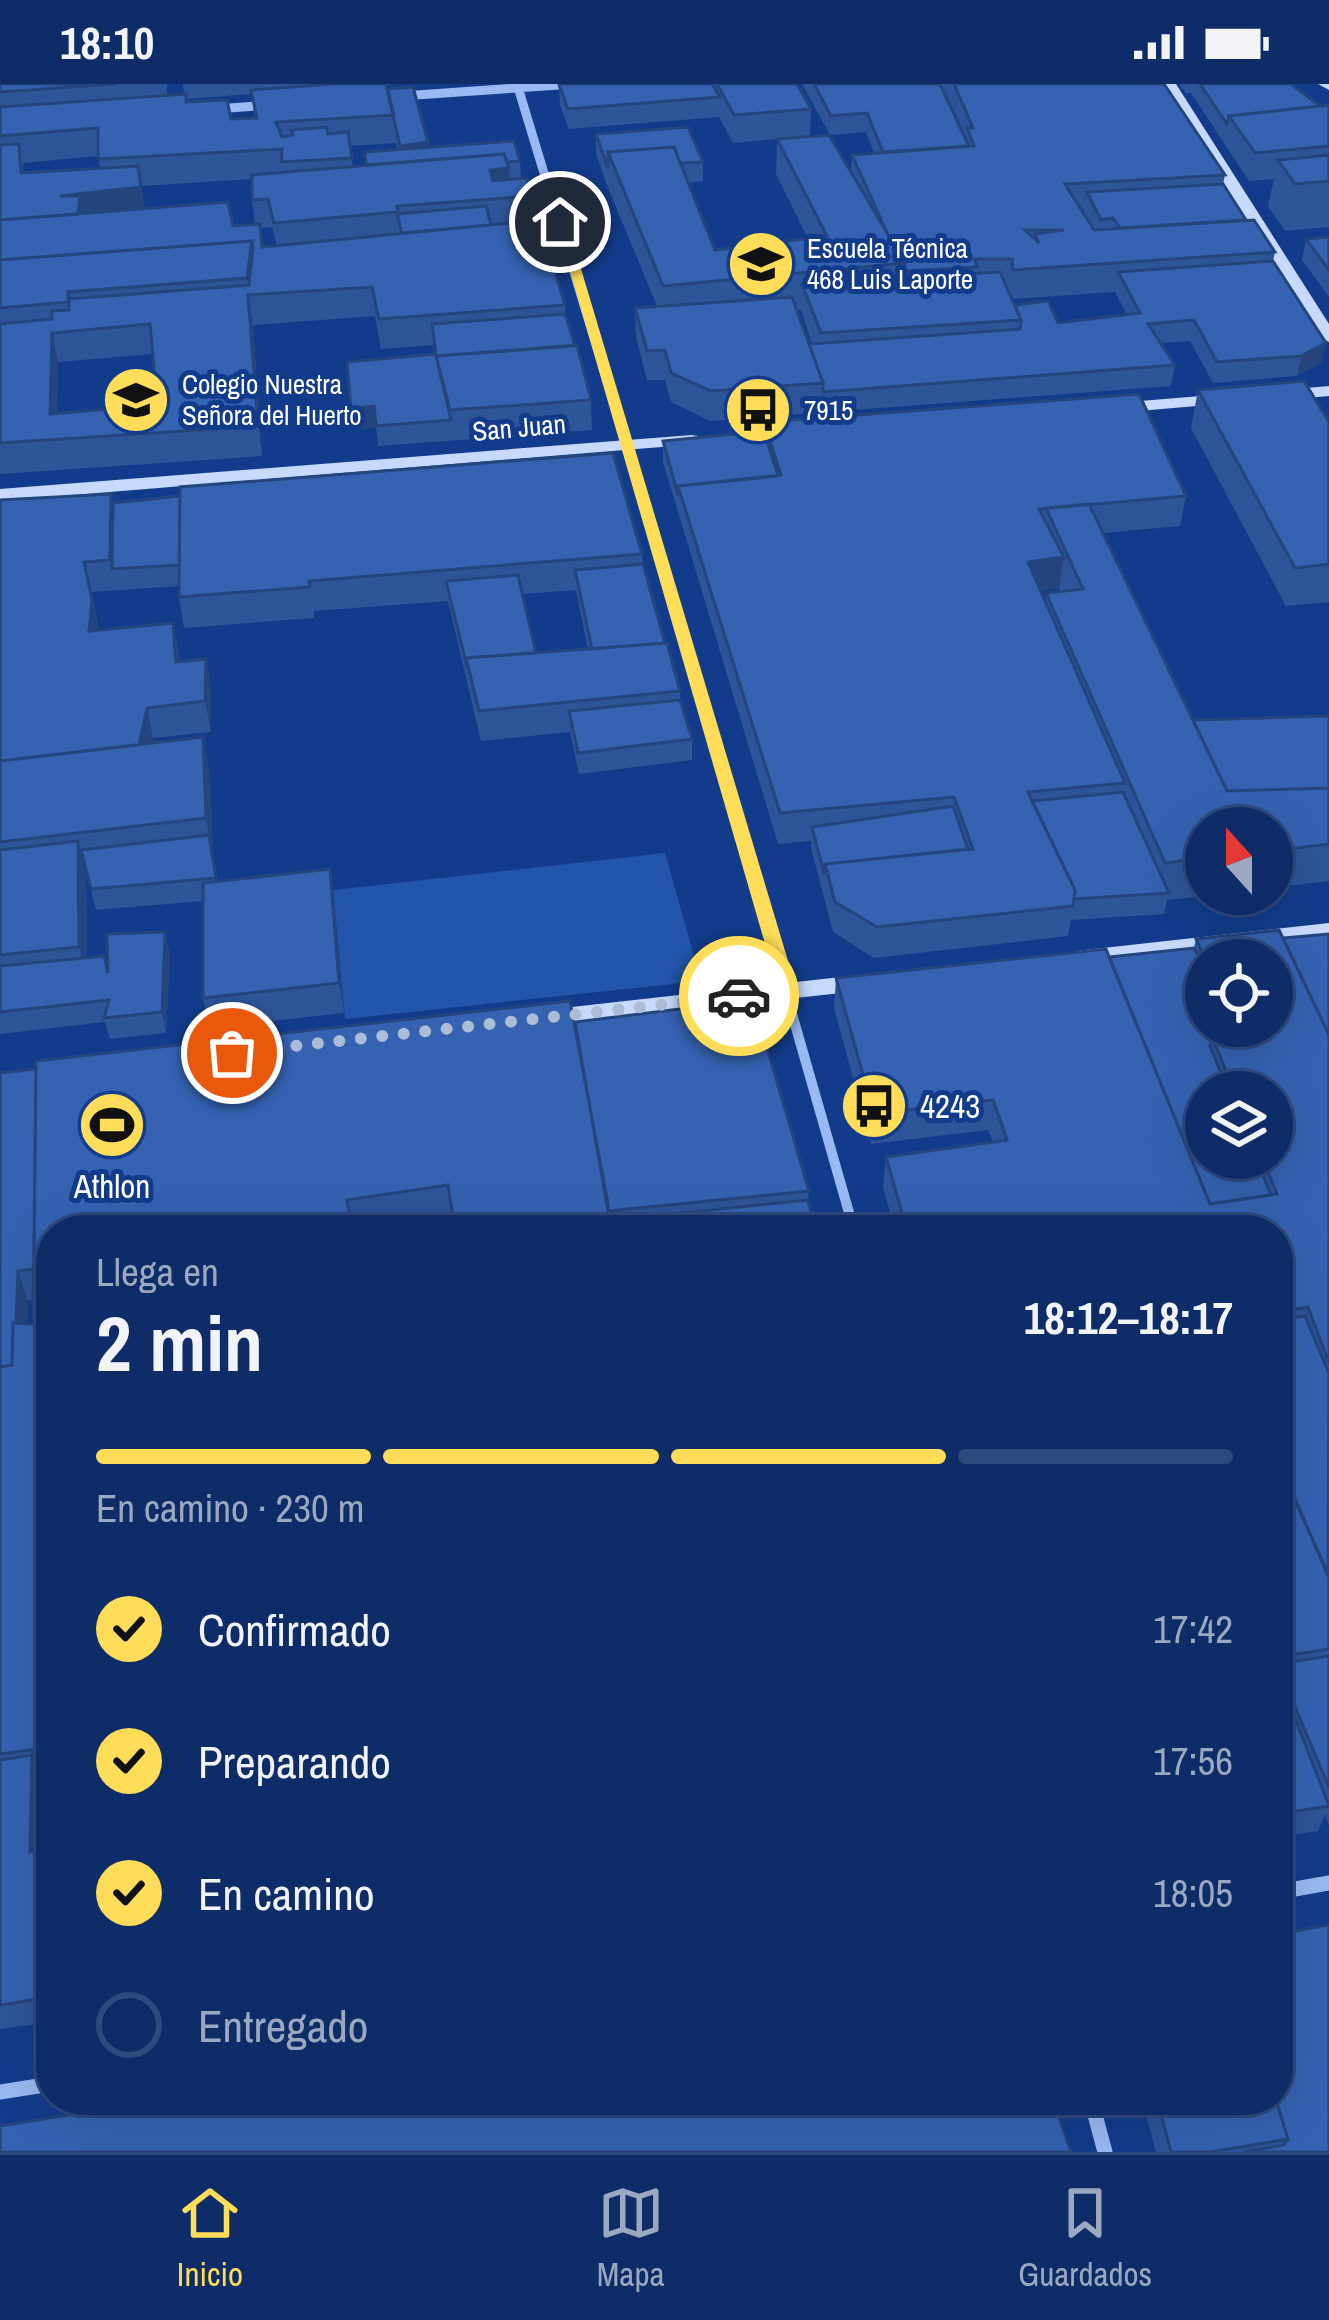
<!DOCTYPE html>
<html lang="es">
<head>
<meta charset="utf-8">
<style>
  :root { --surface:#0e2d68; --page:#1c3971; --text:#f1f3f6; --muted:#9ba8c0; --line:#2e497c; --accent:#ffdd58 }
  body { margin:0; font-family:"Archivo Narrow",sans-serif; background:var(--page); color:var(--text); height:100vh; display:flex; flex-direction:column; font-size:45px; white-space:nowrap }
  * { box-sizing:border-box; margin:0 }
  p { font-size:39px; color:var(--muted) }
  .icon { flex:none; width:66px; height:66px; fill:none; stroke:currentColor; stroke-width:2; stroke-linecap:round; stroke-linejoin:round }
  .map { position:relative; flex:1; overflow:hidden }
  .drawer { position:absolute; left:36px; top:1131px; width:1257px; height:900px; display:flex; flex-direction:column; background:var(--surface); border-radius:48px; box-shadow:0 12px 48px #0002,0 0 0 3px var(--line) }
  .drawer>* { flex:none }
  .needle { width:78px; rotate:339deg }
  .buttons { position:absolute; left:1185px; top:723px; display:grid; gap:24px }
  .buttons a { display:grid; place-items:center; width:108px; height:108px; border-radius:50%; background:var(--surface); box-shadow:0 12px 48px #0002,0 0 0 3px var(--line); font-size:60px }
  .pin { position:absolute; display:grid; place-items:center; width:102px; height:102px; color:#fff; margin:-51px; border:6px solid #fff; border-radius:50%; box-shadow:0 3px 12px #0007 }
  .courier { position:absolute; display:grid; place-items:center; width:120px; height:120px; margin:-60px; border:9px solid #ffdd58; border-radius:50%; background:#fff; color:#222; box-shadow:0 3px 15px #0007 }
  .overview em { font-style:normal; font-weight:700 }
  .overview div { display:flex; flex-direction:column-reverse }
  .overview { display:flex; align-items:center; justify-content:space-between; height:204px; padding:0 60px }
  h1 { font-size:78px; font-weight:700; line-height:90px }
  .bar { display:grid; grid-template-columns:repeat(4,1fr); gap:18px 12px; align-content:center; height:144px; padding:0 60px }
  .bar i { height:15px; border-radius:9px; background:var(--line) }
  .bar .selected { background:var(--accent) }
  .bar p { grid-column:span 4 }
  ol { padding:0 60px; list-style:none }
  li { display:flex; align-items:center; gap:36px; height:132px }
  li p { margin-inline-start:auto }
  li .icon { padding:12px; border-radius:50%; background:var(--accent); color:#111; stroke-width:4 }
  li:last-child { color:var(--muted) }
  li i { width:66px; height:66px; border:6px solid var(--line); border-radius:50% }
  .status { display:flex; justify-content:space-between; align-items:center; height:84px; padding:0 60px; background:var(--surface); direction:ltr }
  .status svg { height:33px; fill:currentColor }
  .dock { display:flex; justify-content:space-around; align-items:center; height:168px; border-top:3px solid var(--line); background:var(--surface); font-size:33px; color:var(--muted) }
  .dock a { display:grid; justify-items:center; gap:6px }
  .dock .selected { color:var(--accent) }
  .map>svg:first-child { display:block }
</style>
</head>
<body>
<div class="status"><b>18:10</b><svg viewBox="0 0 49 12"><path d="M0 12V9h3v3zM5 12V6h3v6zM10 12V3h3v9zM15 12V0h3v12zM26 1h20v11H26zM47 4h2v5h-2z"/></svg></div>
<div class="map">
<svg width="1329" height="2068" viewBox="0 0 1329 2068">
  <rect width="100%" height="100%" fill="#123c8b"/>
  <path fill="#2355aa" d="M665 769 701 897 345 935 333 806Z"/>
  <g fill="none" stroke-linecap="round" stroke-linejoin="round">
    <path stroke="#98b9f1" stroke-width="9" d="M517 0 674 518
      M402 12 574 0
      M217 25 268 21"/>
    <path stroke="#98b9f1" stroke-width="10" d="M673 515 854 1146"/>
    <path stroke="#98b9f1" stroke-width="15" d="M1278 1808 1329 1799
      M0 2008 51 2000
      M1091 2016 1105 2068"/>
    <path fill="#c7d9fc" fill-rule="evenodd" d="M1162 0H1176L1329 240V258L1320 253Z
      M1318 0H1329V6Z
      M1329 302V312L1284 316 1275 311 1284 306Z
      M1225 310 1231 311V319L1116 329 1107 324 1116 319Z
      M692 351 698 352V360L0 417V405Z
      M1329 839V855L1076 883 1065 875 1076 867Z
      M868 890 879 898 868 906 545 942 533 934 545 926Z"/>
  </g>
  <path fill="#2e5599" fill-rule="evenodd" d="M0 0H167V11L184 10 183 0H396L386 1 387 5 429 63 520 77 521 95 532 112 533 137 565 221V230L591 316 592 346 378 362 376 343 354 346 434 270 433 261 381 265 375 232 253 241 262 372 0 390ZM251 10 255 34 231 35 187 18V15ZM396 59 397 66 366 81 353 82 350 62ZM98 72 100 84 23 89V79ZM252 95V116L255 140 233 142 95 128 144 123 141 102ZM272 143 277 162 264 163 261 144ZM152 270 157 321 57 330 58 278Z
    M562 0H797L811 25 810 52 851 88 852 71 874 69 866 48 830 51 802 0H1164L1225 91 1223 100 1246 136 1275 168 1273 177 1321 279 1297 292 1213 299 1190 257 1160 259 1175 281 1171 302 710 337 671 318 665 296H647L636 253 635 224 657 222 608 104 596 70V50L703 78V97L688 99 715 166 808 155 776 90 777 55 733 59 719 33 569 45 560 21 559 1ZM1115 208 1127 231 1058 239 1015 221 1012 215ZM797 226H801L812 260H809Z
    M1179 0H1291L1320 22 1329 21V143L1285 147 1268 122 1274 95 1249 97 1191 9H1186Z
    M1329 153V213L1302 176 1306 155Z
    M1198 306 1329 338V518L1286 522 1191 344Z
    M764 338 1186 412 1180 442 1103 449 1193 636 1329 632V797L1272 804V744H1206V810H1221L1167 816 1164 830 1071 836 1068 852 874 874 833 848 811 764V757L778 760 663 378V357L764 347ZM1059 504 1061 508 1046 509 1045 517 1040 506Z
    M0 416 113 419 642 470 643 480 665 559 680 607V616L692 655V676L579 690 570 648 481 657 448 517 314 527V534L184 544 179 513V502L91 508 99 546 179 569 180 577 206 575 211 605V648L153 654 152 659 203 653 210 692 213 773 217 797 330 785 344 929 210 944 203 914V817L96 826 86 788 87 874 108 886 170 870 166 949 110 955 105 938 0 950ZM576 506 588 565 536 569 523 510Z
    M1329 850V1741L1325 1731 1318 1747 1278 1753V1146H895L883 1103 886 1073 993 1058 988 1046 871 1060 834 924 836 894 1109 873 1194 864 1196 855 1283 854ZM1206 876 1272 942H1206ZM1206 1008H1272V1074H1206Z
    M575 942 809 1107 808 1116 816 1146H453L452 1138 400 1146H51V1696L43 1698 42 1766 51 1765V1938L0 1945V989ZM33 1216V1240H27L28 1217Z
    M1142 2016H1278L1329 2068H1156Z"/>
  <path fill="#25457d" d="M428 58 430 78 401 81 400 62Z
    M509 84 510 112 492 115 490 86Z
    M141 103 144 123 83 130 81 159 60 112Z
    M248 211 253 241 262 372 258 342Z
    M52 249 58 278 56 355 50 330Z
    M1326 259 1321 279 1297 292 1301 272Z
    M374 322 376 343 354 346 351 325Z
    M1064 473 1059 504 1023 509 1028 478Z
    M92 516 99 546 89 547Z
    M173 539 179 569 182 608 176 578Z
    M206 575 211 605V648L205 617Z
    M147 624 153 654 143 700 137 669Z
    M203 653 210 692 213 773 206 734Z
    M78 757 86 788 87 893 79 863Z
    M330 785 334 816 344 929 339 899Z
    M165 848 170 870 166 949 162 928Z
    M18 1187 28 1217 24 1317 14 1289Z
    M32 1671 43 1697 41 1793 30 1768Z"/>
  <path fill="#3563b2" stroke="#25457d" stroke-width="3" fill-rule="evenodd" d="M0 0H115L0 8Z
    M333 0H386L394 31 276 38 282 53 293 51 291 46 326 43 328 50 348 48 352 74 281 78 282 65 98 75V44L0 52V23L186 10V18L227 16 231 35 257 34 251 6Z
    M562 0H712L720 13 568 25 559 1Z
    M717 0H797L811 25 734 31Z
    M814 0H940L969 62 883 68 867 29 831 32Z
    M954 0H1164L1225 91 1065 100 1094 146 1254 136 1275 168 1013 186 1012 175H974L977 183 904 187 905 179 888 151 852 71 974 62 967 44H973ZM1025 146H1064L1035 150 1039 159Z
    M1200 0H1291L1320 22 1229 32 1227 40Z
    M413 3 428 58 400 62 387 5Z
    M1329 21V62L1255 69 1229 32Z
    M688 43 703 78 680 79 674 63 608 68V84L596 50Z
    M829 51 905 179 663 202 608 68 674 63 715 166 827 152 777 55Z
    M514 57 520 77 507 78 504 70 366 81 365 68Z
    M19 60 21 89 138 82 141 103 60 112H80L78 130 0 136V61Z
    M504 70 509 84 490 86 493 97 527 94 532 112 397 122 398 128 274 139 268 115 252 116V91Z
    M1329 71V97L1295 100 1278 76Z
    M1223 100 1246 136 1120 144 1113 134 1101 136 1087 108Z
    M228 118 233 142 260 140 262 163 540 136 565 221 379 235 372 203 248 211 258 342 0 359V240L52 235V227L69 226V215L249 201 253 164 252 157 0 176V136ZM150 240 157 321 50 330 52 249Z
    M486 122 491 141 402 149 397 130Z
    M1329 153V186L1306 155Z
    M252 157 247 194 68 208V218L0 224V176Z
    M1273 177 1326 259 1301 272 1217 278 1194 236 1148 240 1175 281 823 308V299L809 260 1020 245 1021 236 1015 221 1048 217 1058 239 1140 229 1118 188Z
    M1000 188 1021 236 821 249 802 200Z
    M792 213 823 299 711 307 671 289 665 266 647 267 635 224Z
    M565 230 575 262 436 272 451 336 376 342 374 322 351 325 347 278 436 270 432 240Z
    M577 261 591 316 450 326 436 272Z
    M1304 297 1329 338V480L1295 484 1198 306Z
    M1139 310 1186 412 1039 425 1064 473 1028 478 1125 699 1028 708 1075 806 1073 822 877 843 835 818 825 780 973 765 954 713 780 729 678 402 781 391 764 338Z
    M764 347 778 392 678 402V411L663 357Z
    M613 369 642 470 309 497 310 503 179 513 180 403Z
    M111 410 110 476 84 478 92 516 89 547 173 539 176 578 206 575 205 617 147 624 139 661 0 677V416Z
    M180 412 179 481 112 485 113 419Z
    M1089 420 1227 707 1329 704V760L1272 767V744H1206V774L1165 779 1046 509 1083 505 1046 424Z
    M643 480 665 559 592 565 575 486Z
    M518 491 536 569 466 574 467 583 446 497Z
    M667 559 680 607 479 627 466 574Z
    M680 616 692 655 578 669 569 627Z
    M1329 632V704L1227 707 1193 636Z
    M203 653 206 734 0 758V677Z
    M1123 708 1169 809 1074 815 1075 806 1032 717Z
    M953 722 968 765 825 780 824 790 812 743Z
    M209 751 216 794 91 805 81 766Z
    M78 757 79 863 0 871V766Z
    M330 785 339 899 203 914V799Z
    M1279 846 1329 951V1279L1308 1223 1278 1228V1146H907L886 1073 1007 1056 993 1016 874 1030 836 894 1106 865 1210 1120 1277 1110 1262 1074H1272V1008H1235L1212 953 1242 949 1239 942H1272V876H1206L1196 855Z
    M165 848 162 928 104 934 109 916 0 928V882L104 872 108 889 107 850Z
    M1329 850V951L1283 854Z
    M1194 864 1206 889V942H1232L1236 950 1212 953 1210 962 1229 1008H1206V1074H1256L1271 1111 1210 1120 1109 873Z
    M753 916 809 1107 608 1127 575 938Z
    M570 917 608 1120 610 1146H455L448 1101 347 1116 353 1146H51V1663L0 1670V1283L12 1281 13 1239 33 1240 36 977Z
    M36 985 34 1185 18 1187 16 1239H13L12 1281 0 1283V989Z
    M808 1116 816 1146H610L609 1136Z
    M1305 1232 1329 1290 1328 1492 1288 1398 1278 1380V1236Z
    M1278 1380 1329 1491V1565L1278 1573Z
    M1329 1572V1703L1278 1583V1580Z
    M1288 1616 1329 1722 1278 1730V1618Z
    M32 1671 30 1768 51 1765V1913L0 1921V1676Z
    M1329 1841V2068H1243L1284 2061 1288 2055 1276 2016H1278V1850Z
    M162 2016H1053L1071 2068H0V2042Z
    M1157 2016H1276L1288 2055 1210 2068H1171Z"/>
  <path fill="#ffdd58" d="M555 135 567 138 797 907 795 911 739 919 730 912 739 905 777 901Z"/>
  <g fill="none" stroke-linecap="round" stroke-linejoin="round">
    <path stroke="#acbbd6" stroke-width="12" stroke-dasharray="0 21.6" d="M232 969 739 912"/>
  </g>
  <defs>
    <symbol id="school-disc" viewBox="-11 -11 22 22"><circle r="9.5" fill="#ffdd58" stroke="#123c8b"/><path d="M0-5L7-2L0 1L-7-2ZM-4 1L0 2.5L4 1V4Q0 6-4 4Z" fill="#111"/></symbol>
    <symbol id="bus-disc" viewBox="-11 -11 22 22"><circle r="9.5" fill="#ffdd58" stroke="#123c8b"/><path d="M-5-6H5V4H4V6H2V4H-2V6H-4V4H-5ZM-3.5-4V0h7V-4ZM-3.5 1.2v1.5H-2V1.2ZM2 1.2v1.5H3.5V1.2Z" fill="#111"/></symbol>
    <symbol id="stadium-disc" viewBox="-11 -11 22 22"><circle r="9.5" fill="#ffdd58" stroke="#123c8b"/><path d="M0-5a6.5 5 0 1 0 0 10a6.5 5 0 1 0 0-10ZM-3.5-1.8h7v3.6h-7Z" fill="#111"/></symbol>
  </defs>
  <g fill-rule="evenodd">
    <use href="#school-disc" x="723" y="142" width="76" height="76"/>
    <use href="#school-disc" x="98" y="278" width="76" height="76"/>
    <use href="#bus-disc" x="720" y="288" width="76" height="76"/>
    <use href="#bus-disc" x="836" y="984" width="76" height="76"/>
    <use href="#stadium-disc" x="74" y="1003" width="76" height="76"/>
  </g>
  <g text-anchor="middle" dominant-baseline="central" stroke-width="10" stroke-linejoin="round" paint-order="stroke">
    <g font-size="27" fill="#fff" stroke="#123c8b" text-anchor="start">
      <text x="807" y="164">Escuela Técnica<tspan x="807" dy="31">468 Luis Laporte</tspan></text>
      <text x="182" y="300">Colegio Nuestra<tspan x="182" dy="31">Señora del Huerto</tspan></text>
      <text x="804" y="326">7915</text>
    </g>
    <g font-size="27" fill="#fff" stroke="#123c8b">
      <text transform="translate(519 343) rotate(-5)">San Juan</text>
    </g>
    <g font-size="33" fill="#fff" stroke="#123c8b" text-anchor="start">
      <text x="920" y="1022">4243</text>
      <text x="112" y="1102" text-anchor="middle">Athlon</text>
    </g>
  </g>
</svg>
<div class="buttons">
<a><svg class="needle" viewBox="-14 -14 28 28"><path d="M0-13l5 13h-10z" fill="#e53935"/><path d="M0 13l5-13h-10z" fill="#9ba8c0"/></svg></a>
<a><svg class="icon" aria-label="locate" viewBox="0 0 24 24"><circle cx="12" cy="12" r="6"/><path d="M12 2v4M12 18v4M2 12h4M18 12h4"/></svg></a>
<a><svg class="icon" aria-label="layers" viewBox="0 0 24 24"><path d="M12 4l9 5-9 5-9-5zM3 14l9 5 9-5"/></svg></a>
</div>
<div class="pin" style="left:232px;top:969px;background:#ea580c"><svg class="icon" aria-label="bag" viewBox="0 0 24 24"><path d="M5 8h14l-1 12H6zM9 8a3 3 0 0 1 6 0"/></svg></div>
<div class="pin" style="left:560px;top:138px;background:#1f2937"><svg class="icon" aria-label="home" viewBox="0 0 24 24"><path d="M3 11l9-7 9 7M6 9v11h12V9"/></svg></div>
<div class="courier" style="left:739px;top:912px"><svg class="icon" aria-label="car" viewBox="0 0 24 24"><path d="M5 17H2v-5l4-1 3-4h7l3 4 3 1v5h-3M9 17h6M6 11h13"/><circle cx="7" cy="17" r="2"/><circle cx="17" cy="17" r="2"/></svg></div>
<section class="drawer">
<div class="overview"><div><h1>2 min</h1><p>Llega en</p></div><em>18:12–18:17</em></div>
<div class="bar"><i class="selected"></i><i class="selected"></i><i class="selected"></i><i></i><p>En camino · 230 m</p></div>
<ol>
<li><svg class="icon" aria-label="check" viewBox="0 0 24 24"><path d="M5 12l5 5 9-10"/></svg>Confirmado<p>17:42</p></li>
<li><svg class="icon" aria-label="check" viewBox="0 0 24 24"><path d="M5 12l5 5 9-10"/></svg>Preparando<p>17:56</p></li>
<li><svg class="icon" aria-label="check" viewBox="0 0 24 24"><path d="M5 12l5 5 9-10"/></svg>En camino<p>18:05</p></li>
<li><i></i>Entregado</li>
</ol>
</section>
</div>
<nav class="dock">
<a class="selected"><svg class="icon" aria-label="home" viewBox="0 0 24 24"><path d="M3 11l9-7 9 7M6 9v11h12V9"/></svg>Inicio</a>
<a><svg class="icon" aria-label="map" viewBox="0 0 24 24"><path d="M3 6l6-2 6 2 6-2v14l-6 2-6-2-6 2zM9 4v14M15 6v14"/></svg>Mapa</a>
<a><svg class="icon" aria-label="saved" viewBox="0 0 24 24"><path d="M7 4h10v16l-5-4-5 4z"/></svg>Guardados</a>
</nav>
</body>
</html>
